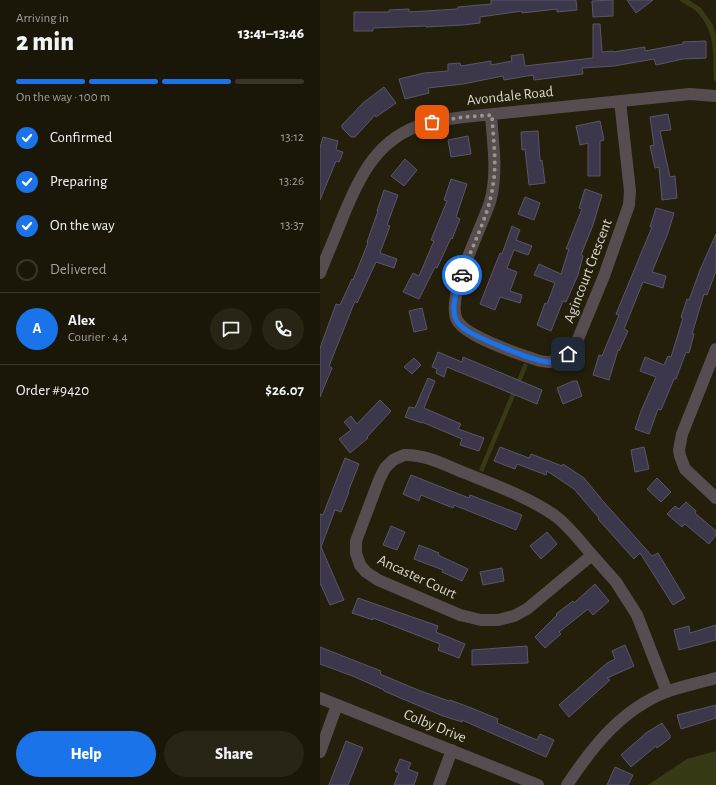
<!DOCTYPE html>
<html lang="en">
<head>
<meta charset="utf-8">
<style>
  :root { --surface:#1b1708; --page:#282416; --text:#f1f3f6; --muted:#a09f9c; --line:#393629; --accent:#1a73e8 }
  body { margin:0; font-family:"Alegreya Sans",sans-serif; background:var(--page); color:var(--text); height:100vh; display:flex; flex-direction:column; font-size:15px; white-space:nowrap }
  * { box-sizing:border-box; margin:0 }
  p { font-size:13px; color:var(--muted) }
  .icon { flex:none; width:22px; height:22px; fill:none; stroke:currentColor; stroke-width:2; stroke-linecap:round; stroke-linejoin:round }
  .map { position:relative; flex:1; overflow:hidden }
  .sheet { display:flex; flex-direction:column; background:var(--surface); width:320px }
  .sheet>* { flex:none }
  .pin { position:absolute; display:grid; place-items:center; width:34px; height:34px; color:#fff; margin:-17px; border-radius:8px; box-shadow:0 2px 6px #0006 }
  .courier { position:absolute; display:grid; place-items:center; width:40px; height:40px; margin:-20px; border:3px solid #1a73e8; border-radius:50%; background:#fff; color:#222; box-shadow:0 1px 5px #0007 }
  .summary em { font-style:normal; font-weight:800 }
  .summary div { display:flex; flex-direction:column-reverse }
  .summary { display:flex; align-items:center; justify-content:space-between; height:68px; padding:0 16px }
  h1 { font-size:26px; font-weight:800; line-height:30px }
  .bar { display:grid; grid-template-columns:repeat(4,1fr); gap:6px 4px; align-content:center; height:48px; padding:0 16px }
  .bar i { height:5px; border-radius:3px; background:var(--line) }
  .bar .selected { background:var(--accent) }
  .bar p { grid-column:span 4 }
  .line { display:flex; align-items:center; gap:10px; padding:0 16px; border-top:1px solid var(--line) }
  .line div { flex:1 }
  .round { display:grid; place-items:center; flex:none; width:42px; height:42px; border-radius:21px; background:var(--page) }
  ol { padding:0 16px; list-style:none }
  li { display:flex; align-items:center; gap:12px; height:44px }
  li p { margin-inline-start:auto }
  li .icon { padding:4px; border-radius:50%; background:var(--accent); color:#fff; stroke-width:4 }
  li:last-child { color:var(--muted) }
  li i { width:22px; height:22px; border:2px solid var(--line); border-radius:50% }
  .button { display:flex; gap:8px; margin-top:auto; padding:8px 16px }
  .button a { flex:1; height:46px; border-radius:24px; background:var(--accent); color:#fff; font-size:16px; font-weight:800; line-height:46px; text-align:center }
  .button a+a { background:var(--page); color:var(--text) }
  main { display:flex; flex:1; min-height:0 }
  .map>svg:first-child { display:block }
</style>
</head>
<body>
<main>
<section class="sheet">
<div class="summary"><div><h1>2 min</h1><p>Arriving in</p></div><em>13:41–13:46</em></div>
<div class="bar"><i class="selected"></i><i class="selected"></i><i class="selected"></i><i></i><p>On the way · 100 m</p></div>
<ol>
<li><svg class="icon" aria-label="check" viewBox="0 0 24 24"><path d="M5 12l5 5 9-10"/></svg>Confirmed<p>13:12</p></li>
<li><svg class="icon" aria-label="check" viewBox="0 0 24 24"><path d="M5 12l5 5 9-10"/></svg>Preparing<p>13:26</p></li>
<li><svg class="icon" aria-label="check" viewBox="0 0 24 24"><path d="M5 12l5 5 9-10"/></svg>On the way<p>13:37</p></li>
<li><i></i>Delivered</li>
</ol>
<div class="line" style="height:72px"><b class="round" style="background:var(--accent);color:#fff">A</b><div><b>Alex</b><p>Courier · 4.4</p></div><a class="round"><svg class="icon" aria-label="chat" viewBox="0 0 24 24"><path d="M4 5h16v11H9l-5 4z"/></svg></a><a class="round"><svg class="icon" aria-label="phone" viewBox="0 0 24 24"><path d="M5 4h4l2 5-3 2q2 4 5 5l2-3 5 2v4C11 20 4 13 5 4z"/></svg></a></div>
<div class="line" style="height:52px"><div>Order #9420</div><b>$26.07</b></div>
<div class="button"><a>Help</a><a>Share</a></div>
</section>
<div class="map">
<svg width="396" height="785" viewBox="0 0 396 785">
  <rect width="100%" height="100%" fill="#241f0b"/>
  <path fill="#383a15" d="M359 0H369L381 8 393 25 396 35V82L394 81C393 57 396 31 377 12 372 7 364 4 359 0Z
    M204 363 208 365 163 472 159 470Z
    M396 751V785H328L367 759Z"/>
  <path fill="#3d374b" stroke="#5b556b" d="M171 0H256L257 10 237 12V9L202 13V11L160 17V23L143 25 106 27V26L53 28V31H34V12H69V10L89 9V12L138 9V7L171 4Z
    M293 0V16L273 17 272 1Z
    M307 0H333L316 13Z
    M273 24H280L282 52 293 51V52L325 47V51L363 44V42L386 41V58L363 59 336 65 334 59 294 66 262 68 263 74 214 80 213 75 184 80 183 76 143 84 108 88 109 93 85 99 79 79 104 73 128 71V64L140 63 141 66 171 61V65L192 61 191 56 203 54 205 66 273 58Z
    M64 87 76 103 56 117 55 115 35 137H31L22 128V125L43 103Z
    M348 114 351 130 340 131 350 177 355 176 357 198 342 200 339 167 335 168 330 146 334 145 330 117Z
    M280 121 284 140 280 141V176H268V143L260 145 256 126Z
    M218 131 220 161 222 160 225 183 209 185 205 149 202 150 201 132Z
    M148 136 151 154 131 157 128 140Z
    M3 137 18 141 16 150 23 152 19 162 16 161 0 200V148Z
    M85 159 97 170 84 186 71 176Z
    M131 179 147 184 136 217 140 219 132 239 131 238 117 268 115 267 99 299 83 292 93 273 99 276 114 241 111 240 127 201 124 200Z
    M265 189 282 195 273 225 261 255 263 256 258 275 246 302 243 301 231 331 217 325 225 303 227 304 235 283 214 275 219 264 241 274 249 249H246L262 209 259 208Z
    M64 190 78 195 67 225 70 226 60 253 77 259 74 268 56 262 37 303 35 301 9 366 12 368 0 397V348L16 304 20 305 32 279 33 280 48 243 47 242 58 211H57Z
    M205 197 220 203 214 220 198 214Z
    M336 208 354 213 348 233 332 272 346 276 343 288 323 282 304 329 308 331 299 351 298 350 289 380 273 375 279 355 282 356 299 315 296 314 332 227H330Z
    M192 226 200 230 196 240 212 246 208 255 194 250 187 268 197 272 190 291 202 295 200 303 180 297 175 310 160 304 180 253 182 254Z
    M396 234V271L387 295 384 294 372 334H374L369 353 366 352 356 379H354L341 410 338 409 329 434 315 429 321 411 336 377 320 371 325 357 344 365 348 356 351 357 363 318 361 317 367 299 369 300 380 270Z
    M102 308 107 329 94 332 89 311Z
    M118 352 142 362 143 357 222 390 217 404 127 367 124 377 116 373 117 369 112 367Z
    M94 358 101 365 92 374 84 367Z
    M108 378 115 381 104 408 141 424 138 429 164 438 159 451 140 445 142 439 102 422V423L85 417 89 407 95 408Z
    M253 381H257L262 396 243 404 237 388Z
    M60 400 71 411 47 437 48 438 30 453 19 439 31 430 24 422 31 416 37 424Z
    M180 447 209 458 211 454 242 466 243 464 264 478 283 501 332 556 338 553 365 598 353 605 320 553 314 559 278 519 279 518 254 489 227 471 226 475 197 464 195 469 174 461Z
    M324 447 329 469 315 472 311 450Z
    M25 458 39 464 28 492H29L21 512 15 510 1 547 24 600 10 605 0 583V514L3 515Z
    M91 475 149 498 150 495 202 515 196 530 134 505 133 508 101 495 99 501 83 494Z
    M337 478 351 492 341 502 327 489Z
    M366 502 376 511 375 513 396 531V535L389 544 365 524 362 527 347 514 355 506 359 509Z
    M71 526 85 532 77 550 63 545Z
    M227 532 237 544 221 559 210 546Z
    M99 545 119 553 118 555 148 569 142 581 122 572 123 570 94 559Z
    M182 568 184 581 163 585 160 572Z
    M275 584 289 601 273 615 268 609 239 632 241 634 225 648 215 637 237 615 236 614 253 601 254 603Z
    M38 598 118 626 116 632 145 644 139 658 118 650 120 644 53 618V620L32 613Z
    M396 625V640L359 650 354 630 369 626 370 633Z
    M305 645 314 666 287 678 290 680 249 717 239 705 287 663 295 659 292 651Z
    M207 646 208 663 152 665V650Z
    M0 647 61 671 60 674 98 690 129 701 130 700 154 709 178 719 177 723 217 740 220 734 234 740 226 757 178 736 142 720V722L123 716 64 691V690L35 677 0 664Z
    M396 705V718L361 729 357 715Z
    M342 723 350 735V738L337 748 336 746 311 767 301 755 326 733Z
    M26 741 43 748 28 785H9Z
    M80 759 91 763 88 769 98 773 94 785H74L79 773 75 771Z
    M295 767 313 775 308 785H287Z"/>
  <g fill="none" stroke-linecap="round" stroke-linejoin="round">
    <path stroke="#574d51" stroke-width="12" d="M171 115C173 144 178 174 170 202 162 227 125 298 137 320 145 336 196 353 214 359 235 367 248 358 258 339L284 276 309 205 310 191 300 101
      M0 273C7 255 15 237 22 219 39 177 57 138 104 124 117 120 130 119 144 117L370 94 396 96
      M396 349 362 434 359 450 360 456 365 469 396 498
      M84 455C105 454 127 466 145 473 175 485 208 497 234 515 249 526 260 541 272 555L207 609 194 616 178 620H161L140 615 58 580 46 572 40 565 36 553V541L59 480 65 468 73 460Z
      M272 555 296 582 317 615 347 692
      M0 698 218 785
      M0 752 17 705
      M119 785 132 750
      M247 785C273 746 301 710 346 692 362 686 379 683 396 678"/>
  </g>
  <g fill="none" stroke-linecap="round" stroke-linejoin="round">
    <path stroke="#9a9787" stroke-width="4" stroke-dasharray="0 7.2" d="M112 122 144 117 172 115C173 138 177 163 173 185 169 216 152 245 142 275"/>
    <path stroke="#1a73e8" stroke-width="5" d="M142 275C138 288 130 306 136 320 137 322 140 325 142 327 152 336 215 362 229 362 237 363 243 359 248 354"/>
  </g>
  <g text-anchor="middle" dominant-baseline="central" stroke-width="3.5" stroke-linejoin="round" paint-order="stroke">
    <g font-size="15" fill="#d9d7ca" stroke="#241f0b">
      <text transform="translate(190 96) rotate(-6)">Avondale Road</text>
      <text transform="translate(268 271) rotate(-69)">Agincourt Crescent</text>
      <text transform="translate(97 577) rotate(25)">Ancaster Court</text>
      <text transform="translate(115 726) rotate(22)">Colby Drive</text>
    </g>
  </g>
</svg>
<div class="pin" style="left:112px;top:122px;background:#ea580c"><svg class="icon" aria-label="bag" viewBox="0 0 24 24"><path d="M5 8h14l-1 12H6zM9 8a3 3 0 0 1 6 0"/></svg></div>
<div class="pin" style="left:248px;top:354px;background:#1f2937"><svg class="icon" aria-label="home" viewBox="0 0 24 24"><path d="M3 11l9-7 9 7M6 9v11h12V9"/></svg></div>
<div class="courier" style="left:142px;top:275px"><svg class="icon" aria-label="car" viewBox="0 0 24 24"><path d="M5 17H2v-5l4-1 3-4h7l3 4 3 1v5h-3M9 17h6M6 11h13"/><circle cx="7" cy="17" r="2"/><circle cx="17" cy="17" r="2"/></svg></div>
</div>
</main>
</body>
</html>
